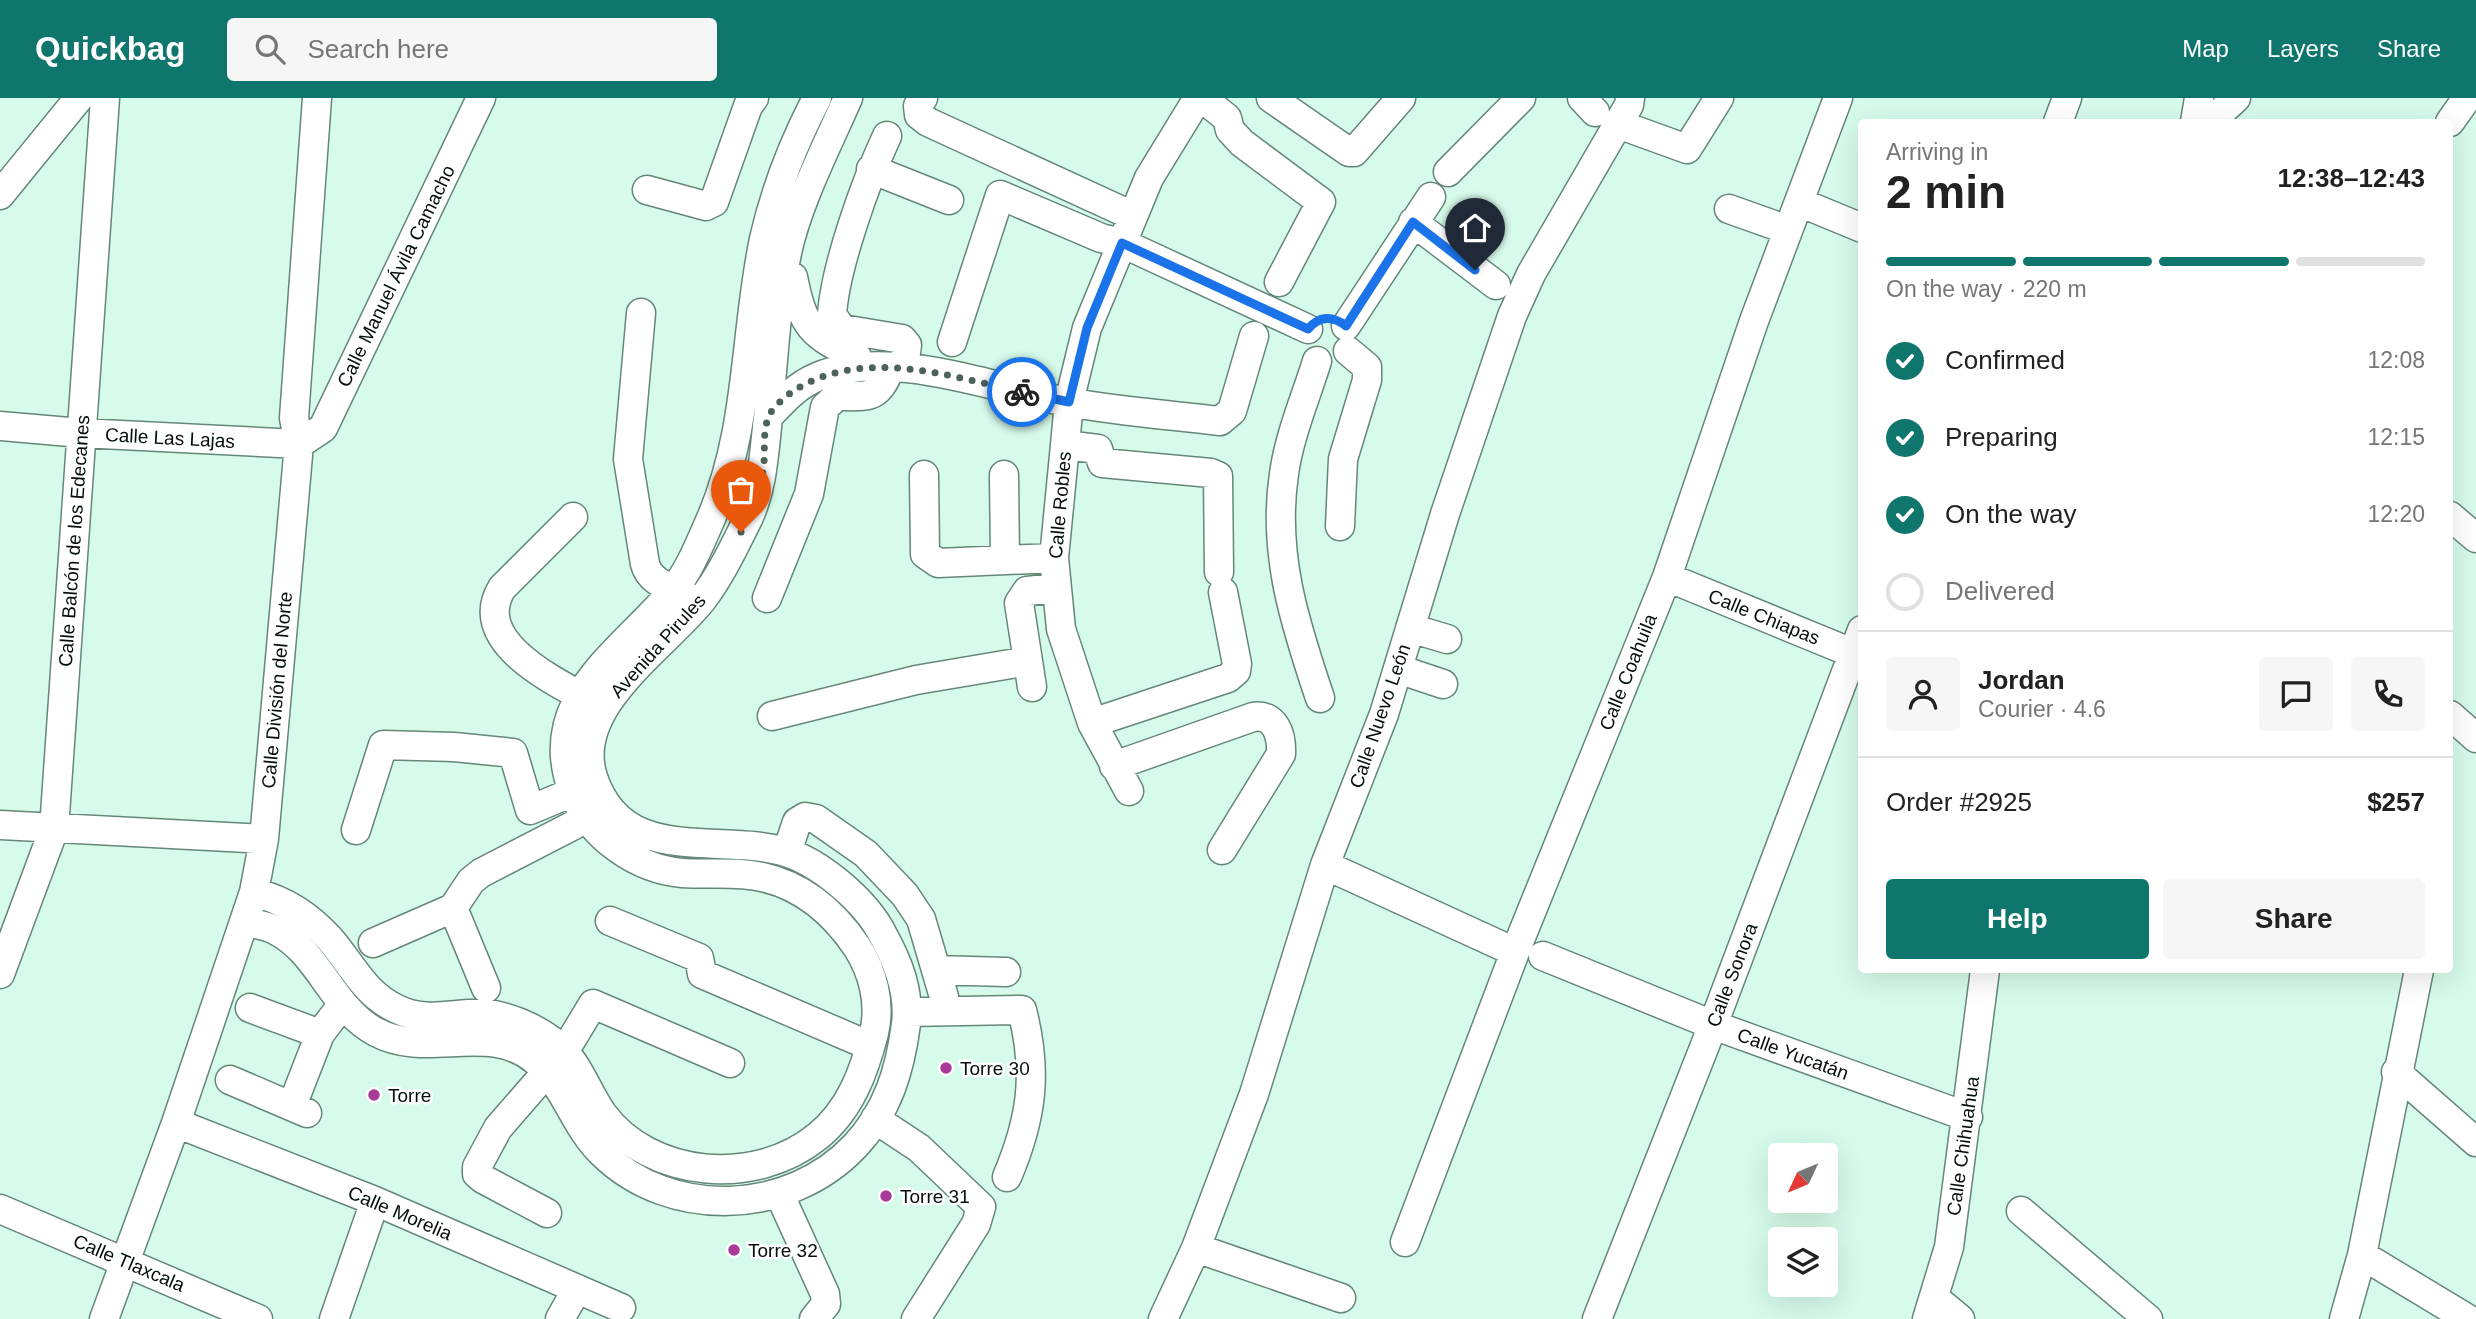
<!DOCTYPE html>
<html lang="en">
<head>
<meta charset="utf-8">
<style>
  :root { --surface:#fff; --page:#f6f6f6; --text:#222; --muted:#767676; --line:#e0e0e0; --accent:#0f766e }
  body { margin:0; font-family:Helvetica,sans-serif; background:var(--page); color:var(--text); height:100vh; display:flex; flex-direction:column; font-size:26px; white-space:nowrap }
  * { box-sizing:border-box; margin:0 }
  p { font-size:23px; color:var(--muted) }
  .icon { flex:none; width:38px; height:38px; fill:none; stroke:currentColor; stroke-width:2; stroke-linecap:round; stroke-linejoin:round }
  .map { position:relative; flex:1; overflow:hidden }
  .drawer { position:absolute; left:1858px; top:21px; width:595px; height:854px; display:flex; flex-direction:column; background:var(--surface); border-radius:7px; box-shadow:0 7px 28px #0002 }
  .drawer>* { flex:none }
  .needle { width:46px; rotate:226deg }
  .fabs { position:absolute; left:1768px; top:1045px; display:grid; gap:14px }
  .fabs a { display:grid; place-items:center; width:70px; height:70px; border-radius:7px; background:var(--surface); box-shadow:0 7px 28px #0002; font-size:35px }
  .pin { position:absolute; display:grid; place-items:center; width:60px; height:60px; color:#fff; margin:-72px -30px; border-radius:50% 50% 50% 0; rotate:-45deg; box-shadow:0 0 7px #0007 }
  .pin .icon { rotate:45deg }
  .courier { position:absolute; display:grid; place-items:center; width:70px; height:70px; margin:-35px; border:5px solid #1a73e8; border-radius:50%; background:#fff; color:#222; box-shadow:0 2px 9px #0007 }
  .headline em { font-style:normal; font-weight:700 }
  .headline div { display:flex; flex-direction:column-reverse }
  .headline { display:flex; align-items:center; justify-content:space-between; height:119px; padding:0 28px }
  h1 { font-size:46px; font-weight:700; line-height:52px }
  .bar { display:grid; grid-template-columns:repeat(4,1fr); gap:10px 7px; align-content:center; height:84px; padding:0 28px }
  .bar i { height:9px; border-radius:5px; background:var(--line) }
  .bar .active { background:var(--accent) }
  .bar p { grid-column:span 4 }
  .line { display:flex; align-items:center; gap:18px; padding:0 28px; border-top:2px solid var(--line) }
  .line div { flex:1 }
  .round { display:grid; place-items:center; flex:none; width:74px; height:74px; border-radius:7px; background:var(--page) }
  ol { padding:0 28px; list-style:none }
  li { display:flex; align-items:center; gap:21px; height:77px }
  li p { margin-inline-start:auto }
  li .icon { padding:7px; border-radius:50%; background:var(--accent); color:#fff; stroke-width:4 }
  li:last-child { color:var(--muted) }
  li i { width:38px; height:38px; border:4px solid var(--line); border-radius:50% }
  .primary-button { display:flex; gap:14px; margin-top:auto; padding:14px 28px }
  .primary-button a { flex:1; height:80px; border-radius:7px; background:var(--accent); color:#fff; font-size:28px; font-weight:700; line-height:80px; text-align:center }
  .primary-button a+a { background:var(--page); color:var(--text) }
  header { display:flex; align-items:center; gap:42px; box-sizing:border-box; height:98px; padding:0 35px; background:var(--accent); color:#fff }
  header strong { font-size:33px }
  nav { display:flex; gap:38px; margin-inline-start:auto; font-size:24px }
  .search { width:490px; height:63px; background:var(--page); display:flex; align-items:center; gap:18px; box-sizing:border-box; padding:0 24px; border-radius:7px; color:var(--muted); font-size:26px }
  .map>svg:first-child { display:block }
</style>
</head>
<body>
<header>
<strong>Quickbag</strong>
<div class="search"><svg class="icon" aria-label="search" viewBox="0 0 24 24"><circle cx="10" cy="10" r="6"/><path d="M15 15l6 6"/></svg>Search here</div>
<nav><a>Map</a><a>Layers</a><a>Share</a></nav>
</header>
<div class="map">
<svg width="2476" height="1221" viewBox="0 0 2476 1221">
  <rect width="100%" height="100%" fill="#d6fbea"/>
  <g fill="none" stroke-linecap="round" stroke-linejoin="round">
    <defs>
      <path id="minor" d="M923 0 918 8 919 17 928 24 1133 118
        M1202 0 1227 20 1230 32 1242 45 1321 104 1279 184
        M1271 0 1349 54H1354L1401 0
        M1582 0 1595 14
        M2058 24 2067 0
        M2195 24 2199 0
        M2210 24 2236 0
        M2450 24 2467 0
        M1618 26 1687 51 1719 0
        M887 38C866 83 835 169 832 217L842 231 902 241 907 247 904 269
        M871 71 949 102
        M1448 74 1521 0
        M647 92 706 108 714 104 748 8 754 0
        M0 97 79 0
        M1799 104 1862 130
        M1729 111 1788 132
        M1413 124 1496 187
        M793 179C803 230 811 236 857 259
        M641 215 628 361 645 466C650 485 672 490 688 499
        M1346 228 1431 99
        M952 244 1000 97 1101 140 1122 145 1308 231
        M1317 263C1306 299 1289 338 1284 376 1272 455 1295 526 1320 600
        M768 319C783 303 796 288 817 279 889 249 993 290 1067 304 1117 313 1169 317 1220 323L1232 313 1254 238
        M0 328 81 335 299 346 323 330 481 0
        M1065 347 1098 351 1102 365 1211 375 1218 378 1219 474
        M924 377 925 456 938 465 1054 460
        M1004 377 1005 462
        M2450 418 2476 440
        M573 419 502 490C469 544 556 584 594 605
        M1340 428 1343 361 1367 282V269L1348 253
        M1667 479 1862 559
        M767 500 809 396 825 309 837 298C869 298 878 302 890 270
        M1410 530 1447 541
        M1398 571 1443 586
        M1032 589 1019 505 1027 493 1056 490
        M2450 617 2476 640
        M772 618 916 582 1028 563
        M1092 625 1228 580 1236 573 1237 566 1223 494
        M1114 668 1253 619C1275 615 1282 637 1281 656L1222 752
        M1129 693 1092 625 1061 531 1054 460 1065 347 1069 304 1087 230 1149 80 1198 0
        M0 727 264 741
        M356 732 383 647 454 649 513 655 530 712 573 694
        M787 754 797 724 805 719 816 721 866 756 905 797 921 821 944 899
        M1325 767 1515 854
        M254 794C285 803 307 816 329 840 352 866 364 896 397 911 427 926 455 914 486 916 508 918 533 929 551 942 577 960 585 990 602 1015 650 1081 756 1089 818 1038 850 1012 864 974 874 935 881 905 873 874 857 849 834 815 803 788 762 779 735 773 710 777 682 775 637 771 591 739 574 696 537 604 618 557 671 495 688 475 698 450 709 425 750 334 744 236 764 141 775 92 794 44 817 0
        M453 810 486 890
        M610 823 699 860 702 876 870 948
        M245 824C255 826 266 827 275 832 319 853 332 911 376 934 428 962 488 923 535 962 565 987 574 1028 602 1055 670 1122 789 1118 855 1048 888 1013 900 972 906 926 910 894 898 864 883 837 866 803 819 763 782 753 714 735 622 768 593 679 570 609 664 550 702 502 721 477 734 449 748 421 763 389 764 355 768 320 773 266 776 208 787 155 797 106 828 46 848 0
        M373 845 453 810 471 783 481 775 603 712
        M1543 858 1713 927 1968 1019
        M936 872 1006 874
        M0 876 54 731 105 0
        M250 910 320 936
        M907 914 1022 912C1038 975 1032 1020 1007 1079
        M2396 974 2476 1044
        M230 982 307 1015
        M292 1008 320 936 342 907
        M875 1021 919 1050 981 1109 976 1126 916 1221
        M176 1025 375 1103 621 1210
        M779 1095 825 1196 826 1206 814 1221
        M0 1111 258 1221
        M2021 1113 2148 1221
        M547 1115 483 1081 477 1076V1069L498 1030 564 954 593 906 730 965
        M1405 1144 1515 854 1667 479 1754 223 1838 0
        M1196 1150 1341 1200
        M2362 1157 2468 1221
        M1936 1201 1960 1221
        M104 1221 176 1025 254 794 264 741 299 346 294 320 317 0
        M334 1221 375 1103
        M560 1221 577 1191
        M1163 1221 1196 1150 1254 996 1325 767 1384 616 1445 416 1512 218 1531 176 1629 7 1630 0
        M1597 1221 1713 927 1862 532
        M1927 1221 1949 1149 1985 872
        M2344 1221 2362 1157 2419 872"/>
    </defs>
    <use href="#minor" stroke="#658778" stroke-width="31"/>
    <use href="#minor" stroke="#fff" stroke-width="28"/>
  </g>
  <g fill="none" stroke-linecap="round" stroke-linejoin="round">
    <path stroke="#4d6258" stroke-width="7" stroke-dasharray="0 12.6" d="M741 434C751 415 759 395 763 374 766 357 762 337 768 320 771 310 788 296 798 290 868 250 948 278 1022 294"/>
    <path stroke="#1a73e8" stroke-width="9" d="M1022 294 1069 304 1087 230 1122 145 1308 231C1319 218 1332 217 1346 228L1413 124 1475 172"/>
  </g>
  <g fill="#a83a98" stroke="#fff" stroke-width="2.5">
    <circle cx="946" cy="970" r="7"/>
    <circle cx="374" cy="997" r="7"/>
    <circle cx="886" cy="1098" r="7"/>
    <circle cx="734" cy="1152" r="7"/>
  </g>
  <g text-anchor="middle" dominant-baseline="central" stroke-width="5" stroke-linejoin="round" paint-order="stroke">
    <g font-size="19" fill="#030f0a" stroke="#fff">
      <text transform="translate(396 178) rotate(-64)">Calle Manuel Ávila Camacho</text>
      <text transform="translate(170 340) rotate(3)">Calle Las Lajas</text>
      <text transform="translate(1060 407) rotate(-85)">Calle Robles</text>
      <text transform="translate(74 443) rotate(-86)">Calle Balcón de los Edecanes</text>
      <text transform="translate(1764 519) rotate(22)">Calle Chiapas</text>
      <text transform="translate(658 548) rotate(-48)">Avenida Pirules</text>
      <text transform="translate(1628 574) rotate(-68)">Calle Coahuila</text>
      <text transform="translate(277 592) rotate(-85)">Calle División del Norte</text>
      <text transform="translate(1380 618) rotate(-71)">Calle Nuevo León</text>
      <text transform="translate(1732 877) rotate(-69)">Calle Sonora</text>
      <text transform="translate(1793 956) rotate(20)">Calle Yucatán</text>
      <text transform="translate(1963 1048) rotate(-82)">Calle Chihuahua</text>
      <text transform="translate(400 1115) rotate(23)">Calle Morelia</text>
      <text transform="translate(129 1165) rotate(23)">Calle Tlaxcala</text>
    </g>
    <g font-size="19" fill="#030f0a" stroke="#fff" text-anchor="start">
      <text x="960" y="970">Torre 30</text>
      <text x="388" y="997">Torre</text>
      <text x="900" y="1098">Torre 31</text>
      <text x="748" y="1152">Torre 32</text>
    </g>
  </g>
</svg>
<div class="fabs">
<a><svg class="needle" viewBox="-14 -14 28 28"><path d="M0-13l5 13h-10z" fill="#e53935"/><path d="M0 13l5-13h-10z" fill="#767676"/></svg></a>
<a><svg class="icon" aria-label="layers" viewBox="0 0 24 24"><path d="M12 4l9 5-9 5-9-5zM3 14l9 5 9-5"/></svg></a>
</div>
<div class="pin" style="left:741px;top:434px;background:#ea580c"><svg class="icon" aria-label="bag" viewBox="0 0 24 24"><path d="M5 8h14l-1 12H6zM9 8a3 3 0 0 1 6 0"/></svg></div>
<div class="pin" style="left:1475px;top:172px;background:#1f2937"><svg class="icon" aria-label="home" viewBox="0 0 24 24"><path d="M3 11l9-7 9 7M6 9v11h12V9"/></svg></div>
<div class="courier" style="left:1022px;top:294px"><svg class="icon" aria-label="bike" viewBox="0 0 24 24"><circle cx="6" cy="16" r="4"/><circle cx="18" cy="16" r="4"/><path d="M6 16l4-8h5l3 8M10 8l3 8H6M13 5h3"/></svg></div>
<section class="drawer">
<div class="headline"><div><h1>2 min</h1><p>Arriving in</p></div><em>12:38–12:43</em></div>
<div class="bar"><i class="active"></i><i class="active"></i><i class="active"></i><i></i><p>On the way · 220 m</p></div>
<ol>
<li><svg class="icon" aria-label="check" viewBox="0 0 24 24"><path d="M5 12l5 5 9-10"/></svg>Confirmed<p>12:08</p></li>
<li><svg class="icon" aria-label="check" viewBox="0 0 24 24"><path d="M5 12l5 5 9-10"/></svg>Preparing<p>12:15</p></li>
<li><svg class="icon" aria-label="check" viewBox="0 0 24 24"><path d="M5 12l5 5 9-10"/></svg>On the way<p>12:20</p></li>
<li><i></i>Delivered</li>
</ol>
<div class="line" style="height:126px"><a class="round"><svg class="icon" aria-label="person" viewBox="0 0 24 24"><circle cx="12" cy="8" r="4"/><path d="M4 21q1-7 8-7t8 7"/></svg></a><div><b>Jordan</b><p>Courier · 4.6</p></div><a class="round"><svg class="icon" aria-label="chat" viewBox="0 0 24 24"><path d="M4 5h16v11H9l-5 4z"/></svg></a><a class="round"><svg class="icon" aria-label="phone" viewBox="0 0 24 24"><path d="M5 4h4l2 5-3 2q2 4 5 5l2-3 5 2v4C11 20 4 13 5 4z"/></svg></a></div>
<div class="line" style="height:91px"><div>Order #2925</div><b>$257</b></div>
<div class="primary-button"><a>Help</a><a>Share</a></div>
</section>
</div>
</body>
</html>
